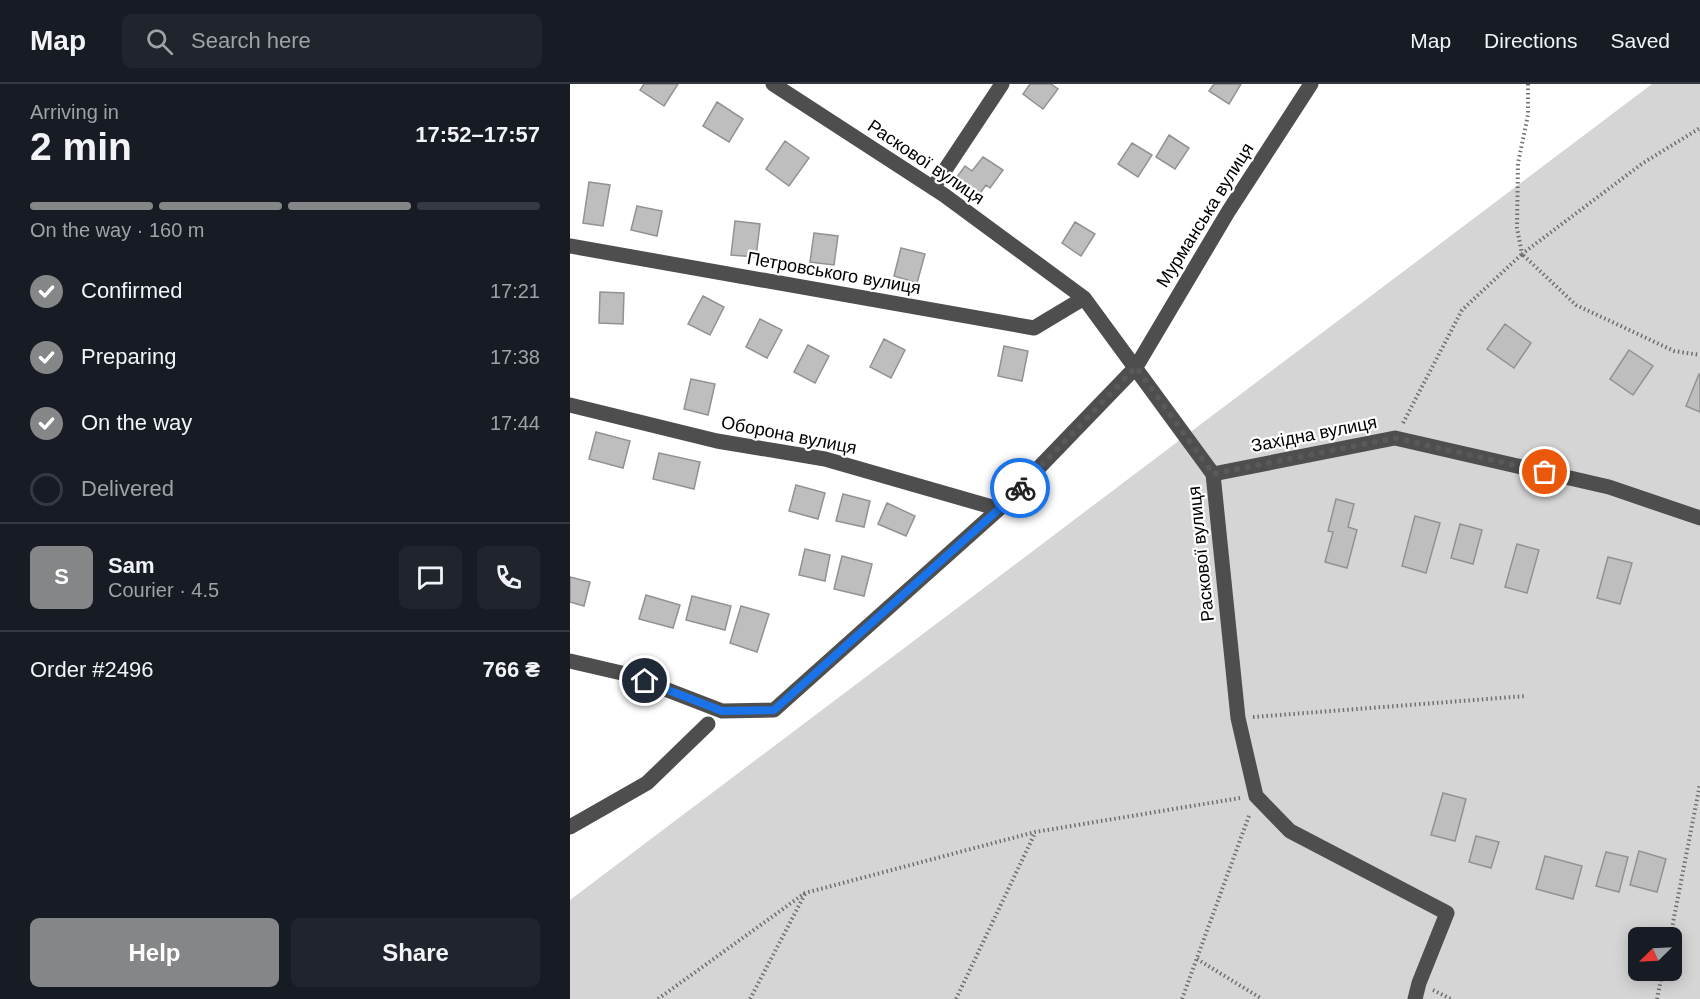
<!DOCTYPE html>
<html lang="en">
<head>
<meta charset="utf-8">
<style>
  :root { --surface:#171b24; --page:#20242c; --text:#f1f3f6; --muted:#9ea1a6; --line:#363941; --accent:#858687 }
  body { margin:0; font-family:Helvetica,sans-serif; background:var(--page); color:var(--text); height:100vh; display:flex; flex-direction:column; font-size:22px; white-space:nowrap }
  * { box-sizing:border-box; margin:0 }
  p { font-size:20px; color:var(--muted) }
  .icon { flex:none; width:33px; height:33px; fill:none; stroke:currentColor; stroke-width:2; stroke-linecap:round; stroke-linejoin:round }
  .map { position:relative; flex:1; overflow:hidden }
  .drawer { display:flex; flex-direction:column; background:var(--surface); width:570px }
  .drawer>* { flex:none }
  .needle { width:39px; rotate:246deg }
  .buttons { position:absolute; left:1058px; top:843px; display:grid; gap:12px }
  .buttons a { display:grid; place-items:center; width:54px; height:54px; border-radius:9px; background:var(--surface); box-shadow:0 3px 15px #0003; font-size:30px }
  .pin { position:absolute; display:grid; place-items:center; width:51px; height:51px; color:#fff; margin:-26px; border:3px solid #fff; border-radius:50%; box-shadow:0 2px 6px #0007 }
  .courier { position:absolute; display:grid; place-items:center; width:60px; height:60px; margin:-30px; border:4px solid #1a73e8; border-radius:50%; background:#fff; color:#222; box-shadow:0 2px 8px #0007 }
  .headline em { font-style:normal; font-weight:800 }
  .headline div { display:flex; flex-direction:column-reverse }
  .headline { display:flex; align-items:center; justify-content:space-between; height:102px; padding:0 30px }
  h1 { font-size:39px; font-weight:800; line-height:45px }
  .bar { display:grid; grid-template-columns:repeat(4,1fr); gap:9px 6px; align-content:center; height:72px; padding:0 30px }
  .bar i { height:8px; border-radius:4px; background:var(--line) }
  .bar .on { background:var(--accent) }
  .bar p { grid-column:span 4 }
  .line { display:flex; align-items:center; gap:15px; padding:0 30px; border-top:2px solid var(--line) }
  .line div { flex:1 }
  .round { display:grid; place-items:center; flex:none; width:63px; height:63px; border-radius:9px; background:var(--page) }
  ol { padding:0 30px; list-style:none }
  li { display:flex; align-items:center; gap:18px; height:66px }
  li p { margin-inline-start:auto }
  li .icon { padding:6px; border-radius:50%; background:var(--accent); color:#fff; stroke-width:4 }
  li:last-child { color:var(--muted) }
  li i { width:33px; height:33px; border:3px solid var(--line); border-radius:50% }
  .action { display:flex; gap:12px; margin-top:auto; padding:12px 30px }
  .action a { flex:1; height:69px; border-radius:9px; background:var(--accent); color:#fff; font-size:24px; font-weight:800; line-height:69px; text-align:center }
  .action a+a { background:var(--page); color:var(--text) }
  header { display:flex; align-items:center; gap:36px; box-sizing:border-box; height:84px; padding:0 30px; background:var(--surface); border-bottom:2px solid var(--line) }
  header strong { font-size:28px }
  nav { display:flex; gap:33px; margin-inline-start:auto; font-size:21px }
  .search { width:420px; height:54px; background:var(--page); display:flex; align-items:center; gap:15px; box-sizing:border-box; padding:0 21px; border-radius:9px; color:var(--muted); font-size:22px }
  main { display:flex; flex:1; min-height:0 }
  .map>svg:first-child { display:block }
</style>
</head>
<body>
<header>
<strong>Map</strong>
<div class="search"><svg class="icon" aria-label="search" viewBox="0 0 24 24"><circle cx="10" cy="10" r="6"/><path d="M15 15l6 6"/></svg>Search here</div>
<nav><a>Map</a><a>Directions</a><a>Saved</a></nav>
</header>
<main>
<section class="drawer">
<div class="headline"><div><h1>2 min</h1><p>Arriving in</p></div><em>17:52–17:57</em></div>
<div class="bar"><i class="on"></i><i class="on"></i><i class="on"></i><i></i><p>On the way · 160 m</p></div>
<ol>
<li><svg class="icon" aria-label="check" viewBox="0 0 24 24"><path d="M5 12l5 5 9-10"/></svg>Confirmed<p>17:21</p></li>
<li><svg class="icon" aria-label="check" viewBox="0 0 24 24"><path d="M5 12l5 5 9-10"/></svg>Preparing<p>17:38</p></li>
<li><svg class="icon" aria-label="check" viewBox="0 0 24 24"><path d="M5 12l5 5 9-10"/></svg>On the way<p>17:44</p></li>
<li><i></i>Delivered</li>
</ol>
<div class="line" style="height:108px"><b class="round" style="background:var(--accent);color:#fff">S</b><div><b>Sam</b><p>Courier · 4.5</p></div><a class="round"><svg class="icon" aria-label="chat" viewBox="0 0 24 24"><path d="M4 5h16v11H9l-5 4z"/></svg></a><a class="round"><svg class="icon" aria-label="phone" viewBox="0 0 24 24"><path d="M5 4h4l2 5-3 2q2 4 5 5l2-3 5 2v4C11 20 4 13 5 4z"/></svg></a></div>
<div class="line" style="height:78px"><div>Order #2496</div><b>766 ₴</b></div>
<div class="action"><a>Help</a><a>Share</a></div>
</section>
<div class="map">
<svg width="1130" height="915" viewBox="0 0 1130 915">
  <rect width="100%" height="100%" fill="#fff"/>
  <path fill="#d5d5d5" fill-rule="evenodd" d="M1082 0H1130V915H0V816ZM1068 854H1101V886H1068Z"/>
  <path fill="#bebebe" stroke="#929292" stroke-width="1.5" d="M74 0H108L94 22 70 6Z
    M460 0H481L488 5 473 25 453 10Z
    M644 0H671L659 20 639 7Z
    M147 18 173 35 159 58 133 42Z
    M599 51 619 64 605 85 586 73Z
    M215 57 239 74 219 102 196 85Z
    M562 59 582 71 568 93 548 80Z
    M413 73 433 86 420 104 416 101 405 116 382 100 395 82 402 87Z
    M19 98 40 101 33 142 13 139Z
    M67 122 92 127 87 152 61 146Z
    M165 137 190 140 186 173 161 171Z
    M505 138 525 150 511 172 492 159Z
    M244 149 268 152 264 181 240 178Z
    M331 164 355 170 347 199 324 192Z
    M30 208 54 209 53 240 29 239Z
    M133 212 154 223 140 251 118 240Z
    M190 235 212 246 197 274 176 263Z
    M935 240 961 259 944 284 917 265Z
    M314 255 335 266 321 294 300 283Z
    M238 261 259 272 245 299 224 288Z
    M434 262 458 267 452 297 428 292Z
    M1059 266 1083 282 1063 311 1040 295Z
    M1129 290 1130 291V328L1116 322Z
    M121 295 145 300 138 331 114 325Z
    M26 348 60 357 53 384 19 375Z
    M89 369 130 378 124 405 83 395Z
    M226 401 255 409 248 435 219 427Z
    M273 410 300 417 294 443 266 437Z
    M766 415 784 420 778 443 787 446 777 484 755 478 763 448 758 447Z
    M317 419 345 432 336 452 308 440Z
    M845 432 870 439 856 489 832 482Z
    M890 440 912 446 903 480 881 474Z
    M947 460 969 466 957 509 935 503Z
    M235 465 260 471 255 497 229 491Z
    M272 472 302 480 294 512 264 505Z
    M1038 473 1062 479 1050 520 1027 514Z
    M0 493 20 498 14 522 0 518Z
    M76 511 110 521 103 544 69 535Z
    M122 512 161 522 155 546 116 536Z
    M171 522 199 530 187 568 160 559Z
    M873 709 896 715 885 757 861 751Z
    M906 752 929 758 921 784 899 778Z
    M1069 767 1096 775 1087 808 1060 801Z
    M1036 768 1058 773 1049 808 1026 802Z
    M975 772 1012 782 1003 815 966 805Z"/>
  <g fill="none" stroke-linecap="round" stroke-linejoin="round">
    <path stroke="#707070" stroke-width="4" stroke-dasharray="1.5 3" stroke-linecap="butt" d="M958 0V31L948 79 947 144 952 170 1073 79 1130 44
      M833 339 892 226 952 170 1006 221 1104 267 1130 271
      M683 633 956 612
      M1100 854 1130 700
      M627 875 692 915
      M863 906 881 915
      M88 915 235 809 465 748 670 714
      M180 915 235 810
      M386 915 465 749
      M612 915 680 729
      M1087 915 1093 886"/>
    <path stroke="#4e4e4e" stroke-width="15" d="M203 0 374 111 514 214 643 390 668 634 686 712 720 747 877 829 849 899 845 915
      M363 104 432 0
      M0 162 464 244 514 214
      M0 321 147 357 255 375 429 425
      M643 390 825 354 1039 403 1130 434
      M0 577 56 590 152 627 204 626 429 425 566 283 658 128 741 0
      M0 743 77 699 138 640"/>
  </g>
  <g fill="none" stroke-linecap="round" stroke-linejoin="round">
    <path stroke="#595959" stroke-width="6" stroke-dasharray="0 10.8" d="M450 404 566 283 643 390 825 354 975 388"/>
    <path stroke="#1a73e8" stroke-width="8" d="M75 597 152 627 204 626 429 425 450 404"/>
  </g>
  <g text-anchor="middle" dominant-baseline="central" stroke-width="4.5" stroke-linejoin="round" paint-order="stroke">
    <g font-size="18" fill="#000" stroke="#fff">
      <text transform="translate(356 78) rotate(34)">Раскової вулиця</text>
      <text transform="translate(635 131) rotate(-58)">Мурманська вулиця</text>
      <text transform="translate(264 189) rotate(10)">Петровського вулиця</text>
      <text transform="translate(744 350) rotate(-11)">Західна вулиця</text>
      <text transform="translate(219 351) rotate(11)">Оборона вулиця</text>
      <text transform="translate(631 470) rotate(-96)">Раскової вулиця</text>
    </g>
  </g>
</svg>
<div class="buttons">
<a><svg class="needle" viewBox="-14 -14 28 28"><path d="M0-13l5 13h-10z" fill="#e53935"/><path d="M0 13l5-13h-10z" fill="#9ea1a6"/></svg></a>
</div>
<div class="pin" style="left:975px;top:388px;background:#ea580c"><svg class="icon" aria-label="bag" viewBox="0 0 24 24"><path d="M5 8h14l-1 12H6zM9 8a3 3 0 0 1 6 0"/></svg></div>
<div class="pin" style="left:75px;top:597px;background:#1f2937"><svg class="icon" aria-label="home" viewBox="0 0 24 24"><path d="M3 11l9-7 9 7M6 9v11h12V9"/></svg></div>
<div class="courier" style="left:450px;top:404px"><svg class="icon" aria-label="bike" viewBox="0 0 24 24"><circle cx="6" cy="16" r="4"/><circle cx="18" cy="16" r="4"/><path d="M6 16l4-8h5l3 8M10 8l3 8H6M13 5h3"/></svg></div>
</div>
</main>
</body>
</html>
